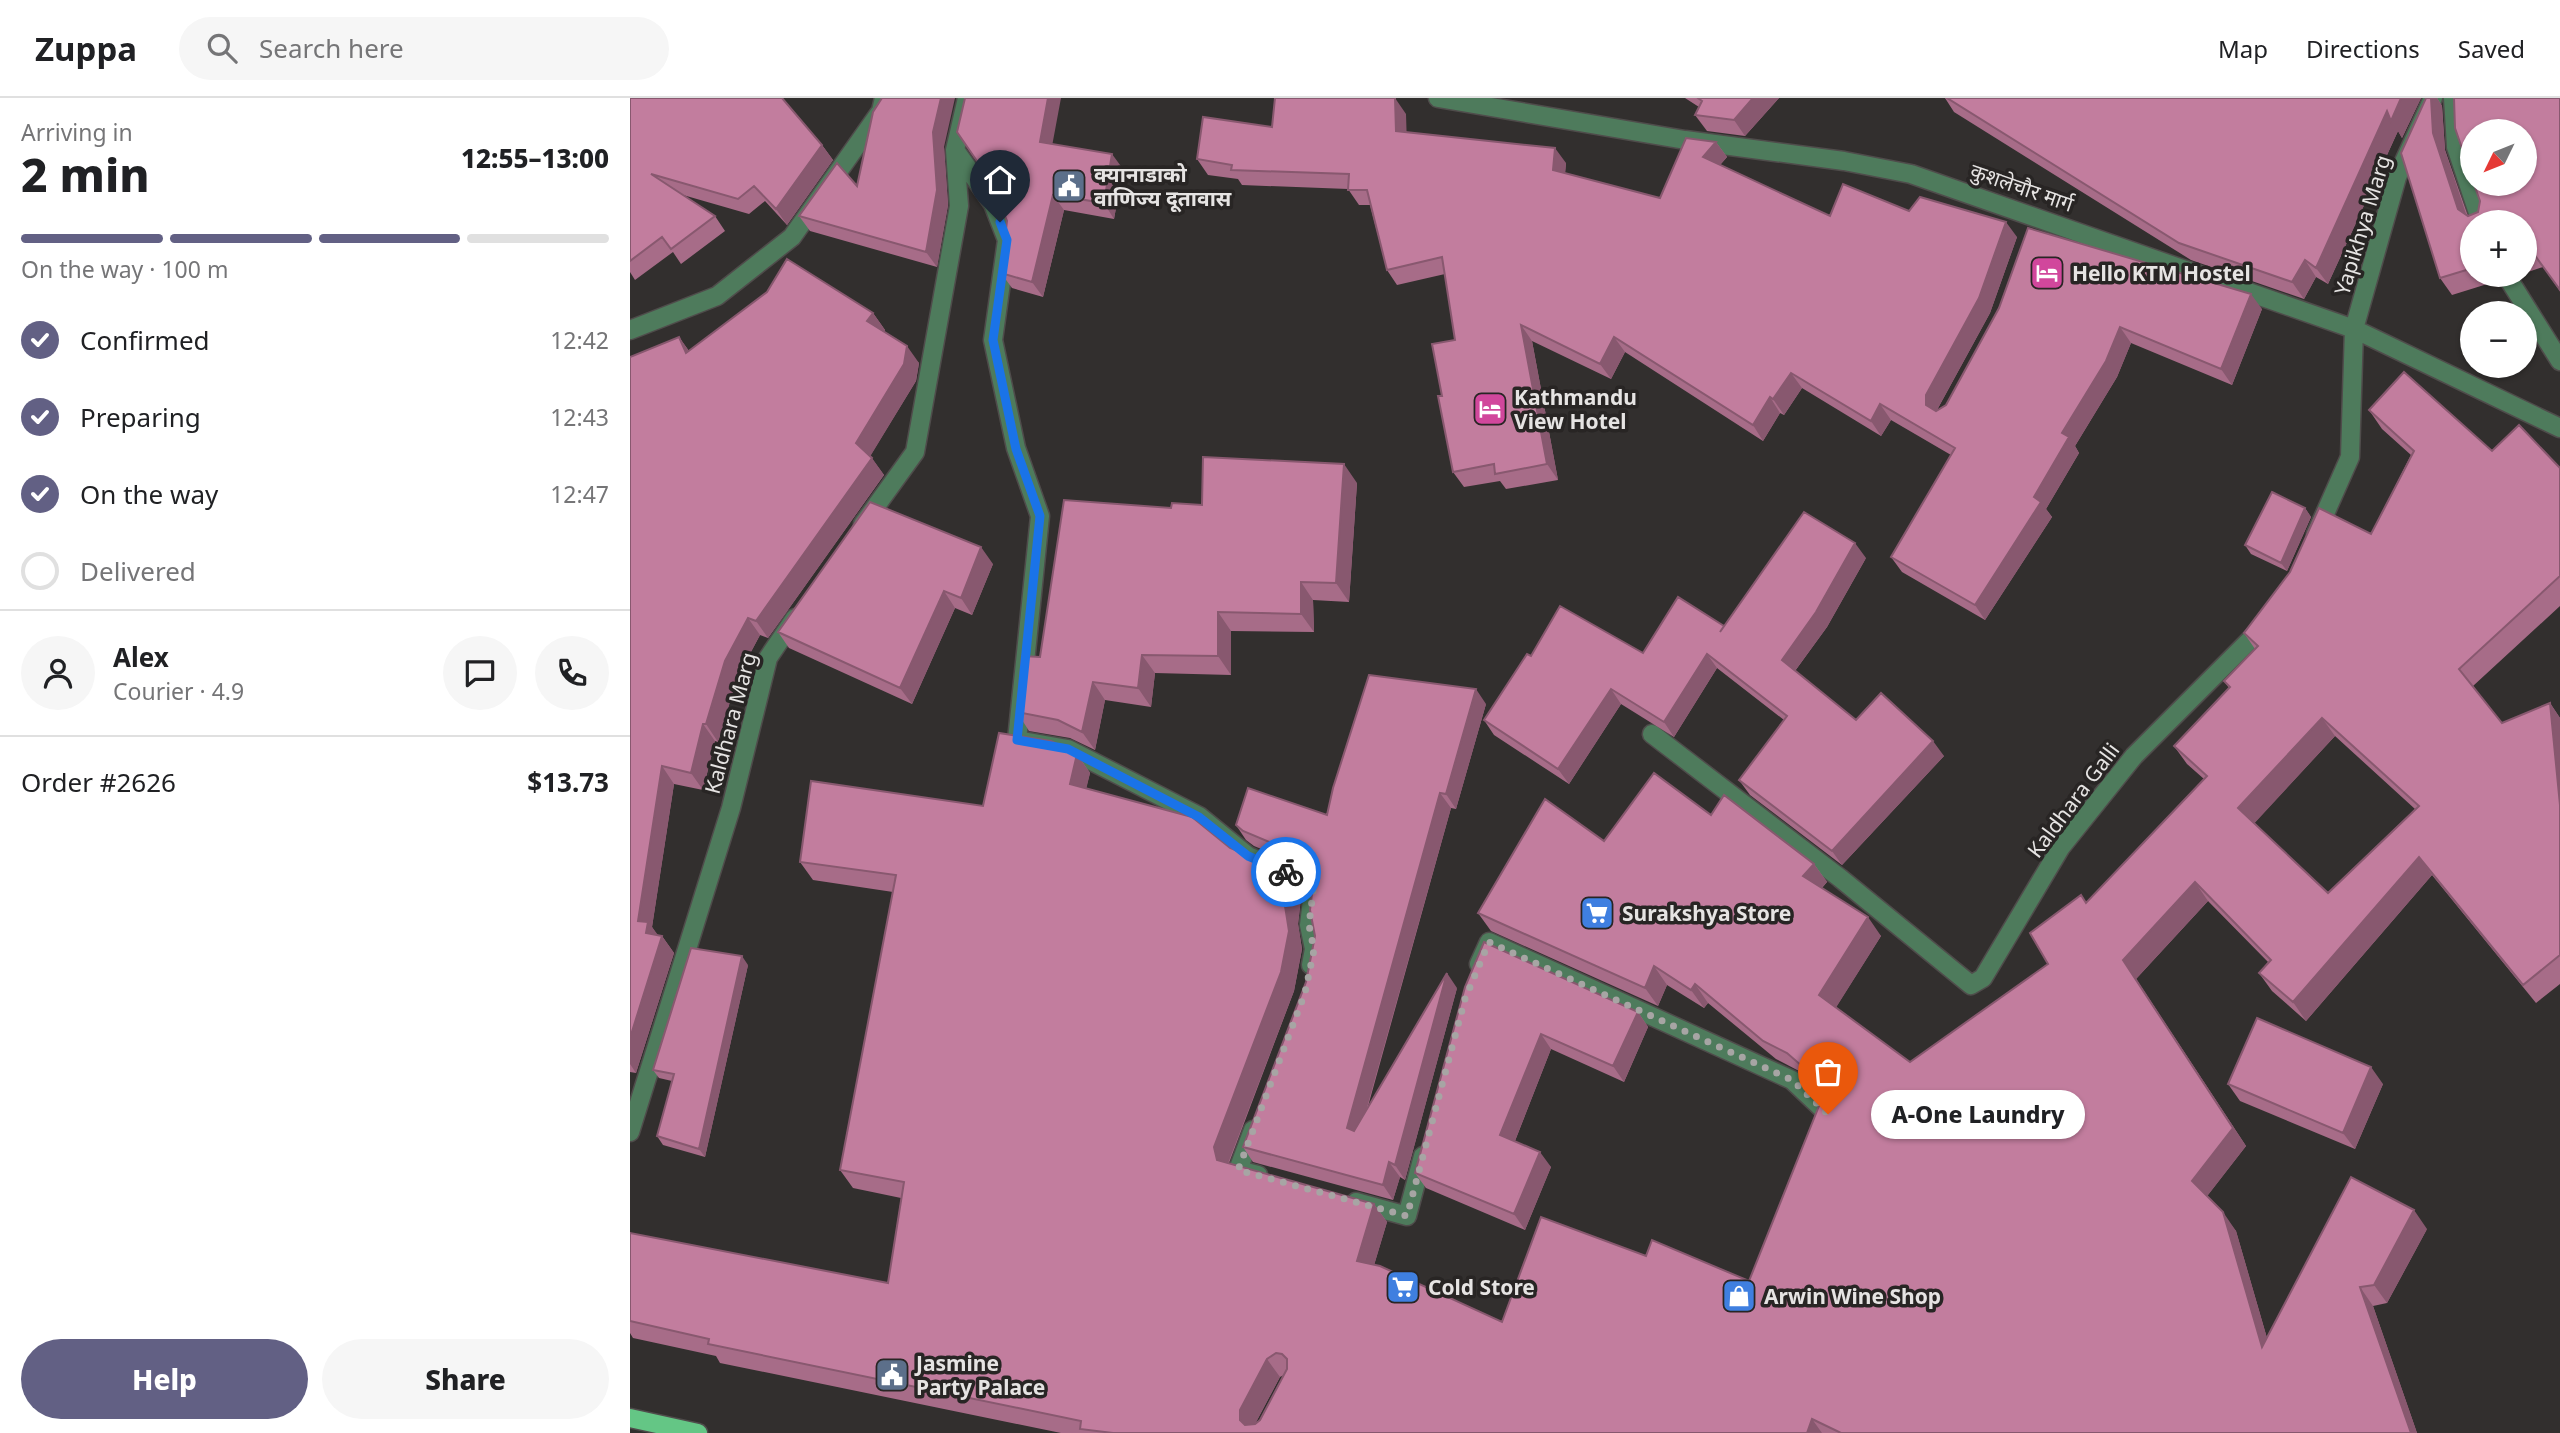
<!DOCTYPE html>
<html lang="en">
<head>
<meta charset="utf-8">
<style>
  :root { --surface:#fff; --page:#f6f6f6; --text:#202124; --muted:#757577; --line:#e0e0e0; --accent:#626084 }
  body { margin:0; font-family:"Noto Sans","Noto Sans Devanagari",sans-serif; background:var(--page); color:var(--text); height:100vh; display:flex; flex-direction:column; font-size:26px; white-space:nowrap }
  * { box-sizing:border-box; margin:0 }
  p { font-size:23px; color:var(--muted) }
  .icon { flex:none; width:38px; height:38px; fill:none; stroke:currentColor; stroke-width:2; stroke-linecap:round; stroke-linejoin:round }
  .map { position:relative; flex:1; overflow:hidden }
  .sheet { display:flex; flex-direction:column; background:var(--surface); width:630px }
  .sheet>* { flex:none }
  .needle { width:46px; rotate:227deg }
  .controls { position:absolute; left:1830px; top:21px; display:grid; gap:14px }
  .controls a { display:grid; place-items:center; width:77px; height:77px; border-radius:50%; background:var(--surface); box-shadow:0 2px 5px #0004; font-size:35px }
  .pin { position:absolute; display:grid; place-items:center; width:60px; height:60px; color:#fff; margin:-72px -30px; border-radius:50% 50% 50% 0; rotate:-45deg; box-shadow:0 0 7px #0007 }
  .pin .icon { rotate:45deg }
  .courier { position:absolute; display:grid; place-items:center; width:70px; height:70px; margin:-35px; border:5px solid #1a73e8; border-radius:50%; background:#fff; color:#222; box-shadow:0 2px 9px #0007 }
  .bubble { position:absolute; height:49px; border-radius:24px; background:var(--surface); box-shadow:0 2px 5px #0004; font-size:23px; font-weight:800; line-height:49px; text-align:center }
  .headline em { font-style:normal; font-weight:800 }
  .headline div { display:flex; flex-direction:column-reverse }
  .headline { display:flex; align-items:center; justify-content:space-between; height:119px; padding:0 21px }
  h1 { font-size:46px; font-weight:800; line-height:52px }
  .bar { display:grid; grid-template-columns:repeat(4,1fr); gap:10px 7px; align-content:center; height:84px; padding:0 21px }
  .bar i { height:9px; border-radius:5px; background:var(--line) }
  .bar .current { background:var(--accent) }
  .bar p { grid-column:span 4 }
  .line { display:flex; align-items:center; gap:18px; padding:0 21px; border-top:2px solid var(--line) }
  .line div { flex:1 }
  .round { display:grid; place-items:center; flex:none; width:74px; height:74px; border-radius:37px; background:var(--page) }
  ol { padding:0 21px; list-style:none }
  li { display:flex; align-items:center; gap:21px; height:77px }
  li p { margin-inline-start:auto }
  li .icon { padding:7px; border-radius:50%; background:var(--accent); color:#fff; stroke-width:4 }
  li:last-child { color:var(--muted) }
  li i { width:38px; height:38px; border:4px solid var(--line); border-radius:50% }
  .button { display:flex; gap:14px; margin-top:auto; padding:14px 21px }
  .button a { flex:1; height:80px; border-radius:42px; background:var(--accent); color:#fff; font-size:28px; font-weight:800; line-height:80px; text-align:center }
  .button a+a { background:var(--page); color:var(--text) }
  header { display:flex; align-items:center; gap:42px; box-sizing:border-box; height:98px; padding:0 35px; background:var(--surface); border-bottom:2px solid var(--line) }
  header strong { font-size:33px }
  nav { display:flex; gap:38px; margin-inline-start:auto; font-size:24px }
  .search { width:490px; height:63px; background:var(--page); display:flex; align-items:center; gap:18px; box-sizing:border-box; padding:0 24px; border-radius:38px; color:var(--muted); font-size:26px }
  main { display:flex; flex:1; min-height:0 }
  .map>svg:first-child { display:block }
</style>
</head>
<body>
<header>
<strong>Zuppa</strong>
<div class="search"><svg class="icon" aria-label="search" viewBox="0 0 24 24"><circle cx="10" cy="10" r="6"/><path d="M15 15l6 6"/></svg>Search here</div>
<nav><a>Map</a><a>Directions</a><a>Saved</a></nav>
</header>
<main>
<section class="sheet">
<div class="headline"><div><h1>2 min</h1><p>Arriving in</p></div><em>12:55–13:00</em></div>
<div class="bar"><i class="current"></i><i class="current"></i><i class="current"></i><i></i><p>On the way · 100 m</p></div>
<ol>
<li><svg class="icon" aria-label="check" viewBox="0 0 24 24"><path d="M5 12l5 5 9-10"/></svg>Confirmed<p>12:42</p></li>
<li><svg class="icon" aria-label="check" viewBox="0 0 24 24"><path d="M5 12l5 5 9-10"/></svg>Preparing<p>12:43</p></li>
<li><svg class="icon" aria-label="check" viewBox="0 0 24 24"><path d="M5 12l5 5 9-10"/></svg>On the way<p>12:47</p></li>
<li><i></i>Delivered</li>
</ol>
<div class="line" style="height:126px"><a class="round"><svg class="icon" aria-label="person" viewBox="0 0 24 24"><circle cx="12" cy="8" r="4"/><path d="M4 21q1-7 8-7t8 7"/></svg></a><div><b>Alex</b><p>Courier · 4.9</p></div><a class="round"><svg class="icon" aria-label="chat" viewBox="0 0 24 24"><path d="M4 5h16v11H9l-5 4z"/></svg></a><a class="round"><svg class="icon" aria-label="phone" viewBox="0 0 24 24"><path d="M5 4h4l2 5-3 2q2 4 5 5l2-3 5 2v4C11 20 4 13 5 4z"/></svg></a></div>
<div class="line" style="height:91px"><div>Order #2626</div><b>$13.73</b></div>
<div class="button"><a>Help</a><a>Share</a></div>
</section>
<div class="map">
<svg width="1930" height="1335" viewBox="0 0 1930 1335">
  <rect width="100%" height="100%" fill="#322f2e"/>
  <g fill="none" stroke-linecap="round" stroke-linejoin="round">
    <defs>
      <path id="minor" d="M808 0 1055 42 1214 63 1281 76 1724 231 1930 330
        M1823 0 1826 49 1851 124
        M325 52 363 106 377 142 363 242 386 350 410 418 387 642 438 651 569 718 618 758 684 785 679 827 684 851 681 867
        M1876 177 1930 263
        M0 232 87 198 162 139 251 13 254 0
        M233 426 285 354 329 108 325 52 337 0
        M1686 436 1720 359 1724 231 1767 79 1803 0
        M1022 636 1210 780 1341 887 1353 880 1431 749 1504 658 1635 527
        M849 866 859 844 1162 982 1198 1016
        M623 1032 608 1072 628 1077
        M0 1034 101 710 138 560 165 520
        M726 1104 777 1118 793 1058"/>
      <path id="major" d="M0 1320 68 1335"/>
    </defs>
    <use href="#minor" stroke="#4f4c4b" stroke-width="21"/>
    <use href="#major" stroke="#4f4c4b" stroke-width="21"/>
    <use href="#minor" stroke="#4e7b5c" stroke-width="18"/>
    <use href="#major" stroke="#64c685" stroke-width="18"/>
  </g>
  <path fill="#a76c88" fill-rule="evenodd" d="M0 0 192 47 203 62 157 127 135 103 119 116 53 97 85 118 95 133 51 166 43 154 5 182 0 174Z
    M1055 0H1149L1115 38 1077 33 1065 17 1069 9Z
    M1315 0H1791L1772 40 1768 33 1698 186 1686 179 1674 201 1561 162 1324 14Z
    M1796 0H1807L1812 8 1815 52 1838 118 1848 114 1850 103 1844 86H1895V33H1843V82L1825 30 1824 0H1930V193L1913 169 1895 175V124H1843V177H1866L1867 183 1822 197 1810 180 1771 55Z
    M776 16V34L936 65 935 75 1030 100 1086 44 1097 59 1090 67 1200 118 1279 113 1387 139 1360 215 1307 312 1316 307 1369 210 1632 211 1602 287 1501 245 1487 279 1445 348 1449 355 1416 411 1422 419 1355 522 1272 474 1261 459 1321 357 1261 322 1251 338 1172 290 1154 317 1150 315 1133 343 995 254 981 281 902 243 928 382 876 391 870 383 834 389 823 374 812 298 825 242 815 176 767 187 757 172 740 107H729L718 91 612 87 608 81 578 77 567 61 642 29Z
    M423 46 493 71 484 121 434 112 413 199 382 190 371 175 377 123Z
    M314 49 318 107 307 169 180 133 169 118 227 88Z
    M243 215 255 232 254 234 289 265 286 283 240 358 254 377 138 540 130 537 107 580 88 644 85 643 73 692 44 686 22 829 27 837 32 838 44 855 6 975 0 974V259L49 239 59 253Z
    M1739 312 1862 353 1930 370V508L1843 588 1872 625 1920 605 1930 620V886L1906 905 1802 777 1676 923 1642 893 1629 875 1638 864 1578 803 1506 881 1616 1048 1577 1098 1606 1133 1637 1240 1797 1131 1757 1205 1743 1208 1787 1335H431L90 1265 86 1258 3 1240 0 1235V1135L258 1185 271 1100 223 1090 210 1072 263 794 183 782 170 764 353 708 447 656 460 675 456 690 659 774 672 792 668 826 672 851 664 893 599 1065 744 1106 757 1124 744 1167 872 1224 1016 1158 1119 1183 1196 1001V996L1169 973 1146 961 1078 905 1074 910 1037 887 1028 908 861 833 848 815 974 743 1081 717 1184 766 1197 784 1192 790 1251 838 1206 909 1280 964 1418 866 1456 805 1574 681 1557 666 1544 648 1599 590 1594 583 1625 551 1614 535 1741 436 1781 357 1752 331ZM1705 638 1785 711 1698 795 1624 725ZM654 1277 630 1322 625 1326 650 1279Z
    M727 385 719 504 683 502 684 534 601 533V577L525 575 521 609 475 602 465 652 440 640 399 633 387 614 541 410 572 407Z
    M1675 410 1681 419 1657 473 1621 456 1615 447Z
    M1236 460 1197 529 1165 573 1226 622 1314 658 1212 767 1120 697 1109 682 1154 622 1087 570 1044 639 991 606 939 686 864 637 854 622 901 558 1013 555 1094 529Z
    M363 466 342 517 325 510 282 606 159 550 148 534Z
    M856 606 826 711 821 710 737 1012 827 890 775 1082 770 1079 763 1102 623 1064 613 1049 676 884 685 838V773L624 748 616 742 606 727 697 717Z
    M118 867 75 1059 33 1047 27 1038 42 983 29 980 23 972Z
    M835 889 1008 914 1018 929 994 984 921 951 885 1043 921 1069 895 1132 796 1090 785 1075Z
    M1598 986H1753L1725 1051 1610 1003Z"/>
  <path fill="#88586f" d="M311 0H325L314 49 318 107 307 169 296 154 303 34Z
    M418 0H431L420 59 410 44Z
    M765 0 776 16 777 48 766 33Z
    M1123 0H1149L1115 38 1104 22Z
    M1771 0H1791L1772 40 1768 33 1698 186 1686 170 1757 13Z
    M1801 0H1807L1812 8 1815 52 1840 128 1828 111 1803 35Z
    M1086 44 1097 59 1083 75 1073 59Z
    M192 47 203 62 157 127 146 111Z
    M925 50 936 65 934 88 923 72Z
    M482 56 493 71 484 121 474 105Z
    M423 97 434 112 413 199 402 184Z
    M1376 124 1387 139 1360 215 1307 312V322L1296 307V297Z
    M1675 162 1686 179 1674 201 1662 184Z
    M1621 196 1632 211 1602 287 1591 271Z
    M243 215 255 232 249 241 237 223Z
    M891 227 902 243 928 382 917 366Z
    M1490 229 1501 245 1487 279 1445 348 1449 355 1416 411 1422 419 1355 522 1345 507 1404 399 1432 335Z
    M49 239 61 256 56 255Z
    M984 239 995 254 981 281 970 266Z
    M277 248 289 265 286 283 238 362 226 345Z
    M1161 275 1172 290 1154 317 1143 301Z
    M1140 299 1150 315 1133 343 1123 327Z
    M1250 306 1261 322 1251 338 1241 323Z
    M242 360 254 377 138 540 126 523Z
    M714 366 727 385 719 504 706 485Z
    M1675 410 1681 419 1657 473 1651 465Z
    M1225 445 1236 460 1197 529 1162 577 1152 562Z
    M351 449 363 466 342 517 331 500Z
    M671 484 683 502 684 534 671 516Z
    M314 493 325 510 282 606 270 590Z
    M588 514 601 533V577L588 558Z
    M118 520 130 537 107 580 88 644 76 626 95 563Z
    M1077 556 1087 570 1044 639 1034 624Z
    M512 557 525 575 521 609 508 590Z
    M463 584 475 602 465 652 452 634Z
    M846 591 856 606 826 711 816 696Z
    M981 591 991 606 939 686 928 671Z
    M1920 605 1930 620V707Z
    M1692 620 1705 638 1621 729 1608 710Z
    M73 626 85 643 73 692 61 675Z
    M1303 643 1314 658 1212 767 1202 753Z
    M447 656 460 675 453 705 440 686Z
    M32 668 44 686 22 829 31 841 32 838 44 855 6 975 0 966V940L8 823Z
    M810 695 821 710 727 1045 717 1030Z
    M1789 759 1802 777 1676 923 1663 904Z
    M1184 766 1197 784 1186 796 1173 778Z
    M659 774 672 792 668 826 672 851 664 893 597 1068 587 1062 584 1049 655 808Z
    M1565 784 1578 803 1506 881 1616 1048 1575 1101 1562 1083 1493 862Z
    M1238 819 1251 838 1202 916 1189 897Z
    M112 858 118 867 75 1059 69 1051Z
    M1024 868 1037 887 1028 908 1015 890Z
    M817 875 827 890 775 1082 765 1067Z
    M1065 886 1078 905 1074 910 1061 892Z
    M1008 914 1018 929 994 984 983 968Z
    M911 936 921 951 881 1053 870 1037Z
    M1741 969 1753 986 1725 1051 1713 1035Z
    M910 1054 921 1069 895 1132 884 1116Z
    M759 1064 770 1079 763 1102 753 1087Z
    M744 1106 757 1124 740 1181 727 1163Z
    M1784 1112 1797 1131 1757 1205 1744 1187Z
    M1593 1114 1606 1133 1645 1268 1632 1249Z
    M1730 1189 1743 1208 1787 1335H1781Z
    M637 1261 650 1279 623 1330V1335L610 1322V1312Z
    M1182 1321 1192 1335H1177Z"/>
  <path fill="#c27d9e" stroke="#88586f" stroke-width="2" fill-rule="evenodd" d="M0 0H152L192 47 146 111 124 88 108 101 21 76 85 118 41 151 32 139 0 163Z
    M252 0H311L303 34 307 92 296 154 169 118 207 65 227 88 243 14Z
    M335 0H418L410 44 482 56 474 105 423 97 402 184 371 175 377 123 362 85 327 34Z
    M645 0H765L766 33 925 50 923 72 1030 100 1056 40 1086 44 1073 59 1200 118 1213 86 1279 113 1290 99 1376 124 1349 200 1296 297V307L1306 313 1316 307 1369 210 1398 130 1621 196 1591 271 1490 229 1476 263 1432 335 1439 339 1404 399 1411 404 1345 507 1261 459 1325 350 1250 306 1241 323 1161 275 1143 301 1140 299 1123 327 984 239 970 266 891 227 917 366 865 376 864 366 823 374 808 298H812L802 246 825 242 812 159 757 172 737 92H718L719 76 601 72 602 67 567 61 573 19 642 29Z
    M1068 0H1123L1104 22 1065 17 1072 3Z
    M1317 0H1771L1761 23 1757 13 1686 170 1675 162 1662 184 1549 145Z
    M1796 0H1801L1803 35 1828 111 1838 118 1848 114 1850 103 1844 86H1895V33H1843V82L1825 30 1824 0H1930V192L1901 152 1895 154V124H1843V170L1810 180 1771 55Z
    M157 161 243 215 237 223 277 248 274 266 226 345 242 360 126 523 118 520 95 563 76 626H73L61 675 32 668 8 823 18 824 16 835 32 838 0 940V259L49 239 56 255 137 194Z
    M1774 274 1862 353 1889 327 1930 370V478L1829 571 1872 625 1920 605 1930 707V857L1893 887 1789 759 1663 904 1629 875 1641 862 1565 784 1493 862 1603 1030 1562 1083 1593 1114 1632 1249 1721 1079 1784 1112 1744 1187 1730 1189 1781 1335H1211L1182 1321 1177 1335H483L450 1331 451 1323 78 1246 79 1241 0 1223V1135L258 1185 274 1084 210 1072 266 777 170 764 181 683 353 708 369 635 421 643 447 656 440 686 562 719 600 750 659 774 655 808 659 833 651 874 584 1049 587 1062 744 1106 727 1163 750 1168 872 1224 911 1119 1016 1158 1022 1142 1119 1183 1189 1008 1196 1001V989L1157 955 1133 943 1065 886 1061 892 1024 868 1015 890 848 815 915 701 974 743 1024 675 1081 717 1094 697 1184 766 1173 778 1238 819 1189 897 1280 964 1418 866 1400 835 1451 797 1456 805 1577 678 1544 648 1600 589 1594 583 1628 548 1614 535 1660 474 1689 410 1741 436 1784 353 1739 312ZM1692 620 1789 708 1698 795 1608 710ZM646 1255 652 1256 657 1261V1271L630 1322 625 1326 615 1327 610 1322V1312L637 1261Z
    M573 359 714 366 706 485 671 484V516L588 514V558L512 557 508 590 463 584 452 634 428 622 387 614 392 558 410 559 434 402 541 410 542 405 572 407Z
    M1642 394 1675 410 1651 465 1615 447Z
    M240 404 351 449 331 500 314 493 270 590 148 534Z
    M1174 414 1225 445 1186 514 1152 562 1226 622 1251 595 1303 643 1202 753 1109 682 1157 618 1077 556 1034 624 981 591 928 671 854 622 897 556 901 558 930 508 1013 555 1048 499 1094 528 1090 534Z
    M739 577 846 591 816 696 810 695 717 1030 724 1033 817 875 765 1067 759 1064 753 1087 613 1049 676 884 685 838 680 812 685 771 678 760 613 733 606 727 618 690 697 717 703 690Z
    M854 844 1008 914 983 968 911 936 870 1037 910 1054 884 1116 785 1075 835 889Z
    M61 850 112 858 69 1051 27 1038 44 976 23 972Z
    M1627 920 1741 969 1713 1035 1598 986Z"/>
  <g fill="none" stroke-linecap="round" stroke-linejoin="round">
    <path stroke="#a7a5a4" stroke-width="7" stroke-dasharray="0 12.6" d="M656 774 684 785 679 827 684 852 675 895 608 1072 777 1118 835 901 859 844 1162 982 1198 1016"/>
    <path stroke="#1a73e8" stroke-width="9" d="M370 124 377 142 363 242 386 351 410 418 387 642 438 651 569 719 618 758 656 774"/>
  </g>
  <defs>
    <symbol id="civic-square" viewBox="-11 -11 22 22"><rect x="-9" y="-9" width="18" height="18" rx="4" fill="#5c6f8a" stroke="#282524"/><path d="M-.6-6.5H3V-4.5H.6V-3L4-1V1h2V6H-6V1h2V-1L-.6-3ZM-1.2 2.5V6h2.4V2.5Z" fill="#fff"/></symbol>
    <symbol id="hotel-square" viewBox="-11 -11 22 22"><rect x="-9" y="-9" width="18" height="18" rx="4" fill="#d1479c" stroke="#282524"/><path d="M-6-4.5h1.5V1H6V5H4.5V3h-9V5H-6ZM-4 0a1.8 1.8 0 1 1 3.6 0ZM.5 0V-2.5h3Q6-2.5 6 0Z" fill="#fff"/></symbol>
    <symbol id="supermarket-square" viewBox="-11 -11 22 22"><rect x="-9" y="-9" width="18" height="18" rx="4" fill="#3f7fe0" stroke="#282524"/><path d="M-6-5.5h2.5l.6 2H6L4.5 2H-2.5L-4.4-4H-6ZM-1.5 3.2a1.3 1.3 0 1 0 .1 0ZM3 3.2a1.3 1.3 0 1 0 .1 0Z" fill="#fff"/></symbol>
    <symbol id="shop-square" viewBox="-11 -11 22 22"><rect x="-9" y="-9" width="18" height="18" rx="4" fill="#3f7fe0" stroke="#282524"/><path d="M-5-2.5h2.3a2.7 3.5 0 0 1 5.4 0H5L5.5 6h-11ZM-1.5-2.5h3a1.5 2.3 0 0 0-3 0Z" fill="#fff"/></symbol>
  </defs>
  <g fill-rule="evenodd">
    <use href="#civic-square" x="420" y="69" width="38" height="38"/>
    <use href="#hotel-square" x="1398" y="156" width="38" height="38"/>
    <use href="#hotel-square" x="841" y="292" width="38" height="38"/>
    <use href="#supermarket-square" x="948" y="796" width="38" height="38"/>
    <use href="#supermarket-square" x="754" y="1170" width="38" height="38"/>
    <use href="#shop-square" x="1090" y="1179" width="38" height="38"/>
    <use href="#civic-square" x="243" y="1258" width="38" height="38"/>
  </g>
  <g text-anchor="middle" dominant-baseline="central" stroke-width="7" stroke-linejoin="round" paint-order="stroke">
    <g font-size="21" font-weight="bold" fill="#e6e4e3" stroke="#282524" text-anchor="start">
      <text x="464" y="76">क्यानाडाको<tspan x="464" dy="24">वाणिज्य दूतावास</tspan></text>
      <text x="1442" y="175">Hello KTM Hostel</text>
      <text x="884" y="299">Kathmandu<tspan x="884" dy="24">View Hotel</tspan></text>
      <text x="992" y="815">Surakshya Store</text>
      <text x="798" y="1189">Cold Store</text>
      <text x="1134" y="1198">Arwin Wine Shop</text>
      <text x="286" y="1265">Jasmine<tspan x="286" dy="24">Party Palace</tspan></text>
    </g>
    <g font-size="21" fill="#e6e4e3" stroke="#282524">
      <text transform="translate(1392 89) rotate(19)">कुशलेचौर मार्ग</text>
      <text transform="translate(1732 127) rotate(-73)">Yapikhya Marg</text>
      <text transform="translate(100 625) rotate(-75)">Kaldhara Marg</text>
      <text transform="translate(1443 702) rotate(-53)">Kaldhara Galli</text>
    </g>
  </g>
</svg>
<div class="controls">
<a><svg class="needle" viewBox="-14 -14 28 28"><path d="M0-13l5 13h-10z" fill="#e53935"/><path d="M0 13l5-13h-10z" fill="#757577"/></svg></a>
<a>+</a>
<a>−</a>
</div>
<div class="pin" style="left:1198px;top:1016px;background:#ea580c"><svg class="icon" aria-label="bag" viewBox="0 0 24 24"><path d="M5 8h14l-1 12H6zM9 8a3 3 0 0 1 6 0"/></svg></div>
<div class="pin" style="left:370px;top:124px;background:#1f2937"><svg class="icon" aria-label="home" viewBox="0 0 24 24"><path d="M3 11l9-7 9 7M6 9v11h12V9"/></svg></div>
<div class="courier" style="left:656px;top:774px"><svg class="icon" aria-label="bike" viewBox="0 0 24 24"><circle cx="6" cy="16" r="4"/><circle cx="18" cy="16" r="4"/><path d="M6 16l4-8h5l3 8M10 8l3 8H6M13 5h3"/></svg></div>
<div class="bubble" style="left:1241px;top:992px;width:214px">A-One Laundry</div>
</div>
</main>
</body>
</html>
